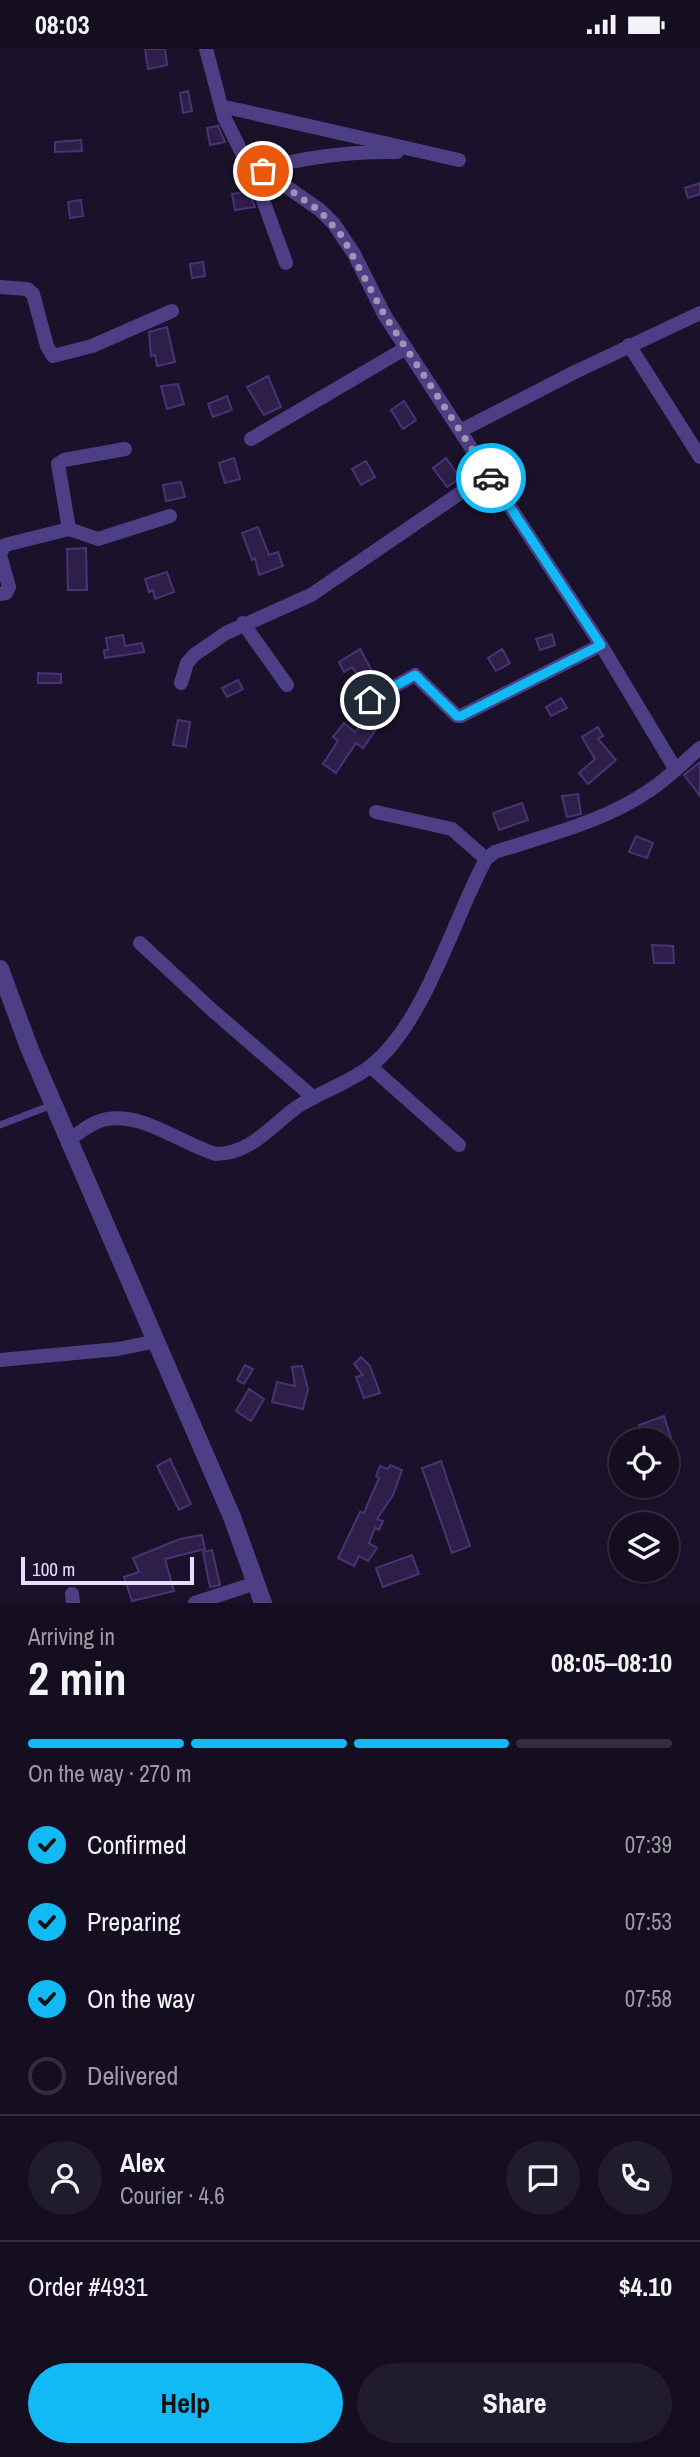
<!DOCTYPE html>
<html lang="en">
<head>
<meta charset="utf-8">
<style>
  :root { --surface:#140e20; --page:#211c2d; --text:#f1f3f6; --muted:#9d9ca5; --line:#332e3e; --accent:#11baf5 }
  body { margin:0; font-family:"Archivo Narrow",sans-serif; background:var(--page); color:var(--text); height:100vh; display:flex; flex-direction:column; font-size:26px; white-space:nowrap }
  * { box-sizing:border-box; margin:0 }
  p { font-size:23px; color:var(--muted) }
  .icon { flex:none; width:38px; height:38px; fill:none; stroke:currentColor; stroke-width:2; stroke-linecap:round; stroke-linejoin:round }
  .map { position:relative; height:1554px; overflow:hidden }
  .drawer { display:flex; flex-direction:column; background:var(--surface); flex:1 }
  .drawer>* { flex:none }
  .fabs { position:absolute; left:609px; top:1379px; display:grid; gap:14px }
  .fabs a { display:grid; place-items:center; width:70px; height:70px; border-radius:50%; background:var(--surface); box-shadow:0 2px 5px #0004,0 0 0 2px var(--line); font-size:35px }
  .scale { position:absolute; left:21px; bottom:18px; width:173px; box-sizing:border-box; padding-left:7px; border:4px solid #e5dcfe; border-top:0; font-size:19px; line-height:24px; white-space:nowrap; color:#e5dcfe; -webkit-text-stroke:5px #1a122a; paint-order:stroke }
  .pin { position:absolute; display:grid; place-items:center; width:60px; height:60px; color:#fff; margin:-30px; border:4px solid #fff; border-radius:50%; box-shadow:0 2px 7px #0007 }
  .courier { position:absolute; display:grid; place-items:center; width:70px; height:70px; margin:-35px; border:5px solid #11baf5; border-radius:50%; background:#fff; color:#222; box-shadow:0 2px 9px #0007 }
  .headline em { font-style:normal; font-weight:700 }
  .headline div { display:flex; flex-direction:column-reverse }
  .headline { display:flex; align-items:center; justify-content:space-between; height:119px; padding:0 28px }
  h1 { font-size:46px; font-weight:700; line-height:52px }
  .bar { display:grid; grid-template-columns:repeat(4,1fr); gap:10px 7px; align-content:center; height:84px; padding:0 28px }
  .bar i { height:9px; border-radius:5px; background:var(--line) }
  .bar .on { background:var(--accent) }
  .bar p { grid-column:span 4 }
  .line { display:flex; align-items:center; gap:18px; padding:0 28px; border-top:2px solid var(--line) }
  .line div { flex:1 }
  .round { display:grid; place-items:center; flex:none; width:74px; height:74px; border-radius:37px; background:var(--page) }
  ol { padding:0 28px; list-style:none }
  li { display:flex; align-items:center; gap:21px; height:77px }
  li p { margin-inline-start:auto }
  li .icon { padding:7px; border-radius:50%; background:var(--accent); color:#111; stroke-width:4 }
  li:last-child { color:var(--muted) }
  li i { width:38px; height:38px; border:4px solid var(--line); border-radius:50% }
  .primary-button { display:flex; gap:14px; margin-top:auto; padding:14px 28px }
  .primary-button a { flex:1; height:80px; border-radius:42px; background:var(--accent); color:#111; font-size:28px; font-weight:700; line-height:80px; text-align:center }
  .primary-button a+a { background:var(--page); color:var(--text) }
  .status { display:flex; justify-content:space-between; align-items:center; height:49px; padding:0 35px; background:var(--surface); direction:ltr }
  .status svg { height:19px; fill:currentColor }
  .map>svg:first-child { display:block }
</style>
</head>
<body>
<div class="status"><b>08:03</b><svg viewBox="0 0 49 12"><path d="M0 12V9h3v3zM5 12V6h3v6zM10 12V3h3v9zM15 12V0h3v12zM26 1h20v11H26zM47 4h2v5h-2z"/></svg></div>
<div class="map">
<svg width="700" height="1554" viewBox="0 0 700 1554">
  <rect width="100%" height="100%" fill="#1a122a"/>
  <path fill="#2e1f4a" stroke="#4a3275" stroke-width="2" d="M145 0H165L167 16 148 20Z
    M188 42 192 62 183 64 180 44Z
    M218 77 225 93 210 96 207 79Z
    M81 91 82 102 55 103V93Z
    M700 134V145L688 149 685 139Z
    M249 142 255 158 235 161 232 145Z
    M81 151 83 167 70 169 68 153Z
    M203 213 205 227 192 229 190 215Z
    M167 278 175 313 157 317 155 306 151 307 149 283Z
    M268 327 281 358 264 366 247 338Z
    M178 335 184 355 167 360 161 337Z
    M227 347 232 361 213 368 208 355Z
    M404 352 416 371 403 380 391 361Z
    M234 409 240 430 225 434 219 414Z
    M446 409 460 429 447 438 433 419Z
    M366 412 375 428 361 436 352 420Z
    M181 433 185 448 166 452 163 436Z
    M258 478 269 506 278 503 283 517 259 526 255 509 252 511 242 484Z
    M86 499 87 541H68L67 500Z
    M167 523 174 543 155 550 153 541 149 543 145 530Z
    M552 585 555 596 540 601 536 590Z
    M123 586 125 597 142 594 144 603 105 609 104 601H108L106 589Z
    M360 600 379 635 367 641 352 618 344 623 339 613Z
    M502 600 510 614 496 622 488 609Z
    M38 624 61 625V634H38Z
    M238 631 243 640 227 648 222 639Z
    M561 649 567 659 551 667 546 658Z
    M178 671 190 673 186 698 173 696Z
    M363 673 375 682 363 699 356 694 336 724 323 715 338 692 333 688 344 674 355 683Z
    M598 678 603 687 598 690 616 711 588 735 579 724 595 710 582 688Z
    M700 713V747L684 726Z
    M578 745 581 765 567 768 562 747Z
    M522 754 528 771 499 781 493 764Z
    M636 787 653 794 647 809 629 803Z
    M652 896 673 897 674 914H654Z
    M361 1308 370 1317 380 1344 364 1349 356 1328 363 1326 354 1315Z
    M245 1316 253 1320 244 1335 237 1331Z
    M302 1317 308 1340 303 1360 272 1353 277 1333 295 1337 292 1318Z
    M249 1340 264 1350 251 1372 236 1362Z
    M664 1367 680 1418 667 1422V1391H644L639 1376Z
    M170 1410 191 1455 179 1461 157 1417Z
    M441 1412 470 1497 452 1504 422 1419Z
    M390 1416 402 1421 393 1446 377 1470 383 1472 379 1481 375 1479 369 1494 377 1499 368 1512 359 1507 354 1517 338 1509 360 1463 364 1464 379 1429 376 1427 380 1417 388 1420Z
    M202 1486 205 1500 165 1510 174 1542 132 1552 124 1528 139 1523 133 1509 180 1490Z
    M212 1501 220 1536 210 1538 203 1503Z
    M412 1506 419 1525 383 1538 376 1519Z"/>
  <g fill="none" stroke-linecap="round" stroke-linejoin="round">
    <path stroke="#4d3f86" stroke-width="7" d="M0 1076 52 1056"/>
    <path stroke="#4d3f86" stroke-width="14" d="M206 0 224 68 244 108 320 161 334 175 354 205 385 267 460 382 575 323 700 264
      M221 57 459 111
      M249 113 286 214
      M260 120C306 108 349 102 397 103
      M0 238 27 240 33 245 47 297 53 307 92 297 172 262
      M629 296 700 408
      M460 382 601 596 676 721
      M251 390 406 299
      M69 480 58 415 64 411 125 400
      M0 504 5 496 69 480 98 490 170 467
      M0 506 9 538 6 544 0 545
      M243 574 287 636
      M181 634 187 614 194 606 226 584 311 546 488 425
      M370 651 415 626 457 667H461L601 596
      M376 763 452 780 486 810
      M140 894 212 961 314 1049
      M371 1018 459 1096
      M69 1090C78 1085 87 1077 97 1073 136 1057 180 1095 216 1105 250 1105 271 1077 297 1058 321 1042 350 1034 372 1016 425 973 453 871 486 810L495 803C547 786 604 773 650 741 668 729 684 713 700 699
      M0 1311 118 1300 157 1292
      M72 1545 73 1554
      M195 1554 256 1534"/>
    <path stroke="#4d3f86" stroke-width="18" d="M0 920 30 1001 232 1468 263 1554"/>
  </g>
  <g fill="none" stroke-linecap="round" stroke-linejoin="round">
    <path stroke="#9e95b4" stroke-width="7" stroke-dasharray="0 12.6" d="M263 122 320 162 342 187 385 267 491 429"/>
    <path stroke="#11baf5" stroke-width="9" d="M370 651 415 626 457 667H461L601 596 491 429"/>
  </g>
</svg>
<div class="fabs">
<a><svg class="icon" aria-label="locate" viewBox="0 0 24 24"><circle cx="12" cy="12" r="6"/><path d="M12 2v4M12 18v4M2 12h4M18 12h4"/></svg></a>
<a><svg class="icon" aria-label="layers" viewBox="0 0 24 24"><path d="M12 4l9 5-9 5-9-5zM3 14l9 5 9-5"/></svg></a>
</div>
<div class="scale">100 m</div>
<div class="pin" style="left:263px;top:122px;background:#ea580c"><svg class="icon" aria-label="bag" viewBox="0 0 24 24"><path d="M5 8h14l-1 12H6zM9 8a3 3 0 0 1 6 0"/></svg></div>
<div class="pin" style="left:370px;top:651px;background:#1f2937"><svg class="icon" aria-label="home" viewBox="0 0 24 24"><path d="M3 11l9-7 9 7M6 9v11h12V9"/></svg></div>
<div class="courier" style="left:491px;top:429px"><svg class="icon" aria-label="car" viewBox="0 0 24 24"><path d="M5 17H2v-5l4-1 3-4h7l3 4 3 1v5h-3M9 17h6M6 11h13"/><circle cx="7" cy="17" r="2"/><circle cx="17" cy="17" r="2"/></svg></div>
</div>
<section class="drawer">
<div class="headline"><div><h1>2 min</h1><p>Arriving in</p></div><em>08:05–08:10</em></div>
<div class="bar"><i class="on"></i><i class="on"></i><i class="on"></i><i></i><p>On the way · 270 m</p></div>
<ol>
<li><svg class="icon" aria-label="check" viewBox="0 0 24 24"><path d="M5 12l5 5 9-10"/></svg>Confirmed<p>07:39</p></li>
<li><svg class="icon" aria-label="check" viewBox="0 0 24 24"><path d="M5 12l5 5 9-10"/></svg>Preparing<p>07:53</p></li>
<li><svg class="icon" aria-label="check" viewBox="0 0 24 24"><path d="M5 12l5 5 9-10"/></svg>On the way<p>07:58</p></li>
<li><i></i>Delivered</li>
</ol>
<div class="line" style="height:126px"><a class="round"><svg class="icon" aria-label="person" viewBox="0 0 24 24"><circle cx="12" cy="8" r="4"/><path d="M4 21q1-7 8-7t8 7"/></svg></a><div><b>Alex</b><p>Courier · 4.6</p></div><a class="round"><svg class="icon" aria-label="chat" viewBox="0 0 24 24"><path d="M4 5h16v11H9l-5 4z"/></svg></a><a class="round"><svg class="icon" aria-label="phone" viewBox="0 0 24 24"><path d="M5 4h4l2 5-3 2q2 4 5 5l2-3 5 2v4C11 20 4 13 5 4z"/></svg></a></div>
<div class="line" style="height:91px"><div>Order #4931</div><b>$4.10</b></div>
<div class="primary-button"><a>Help</a><a>Share</a></div>
</section>
</body>
</html>
